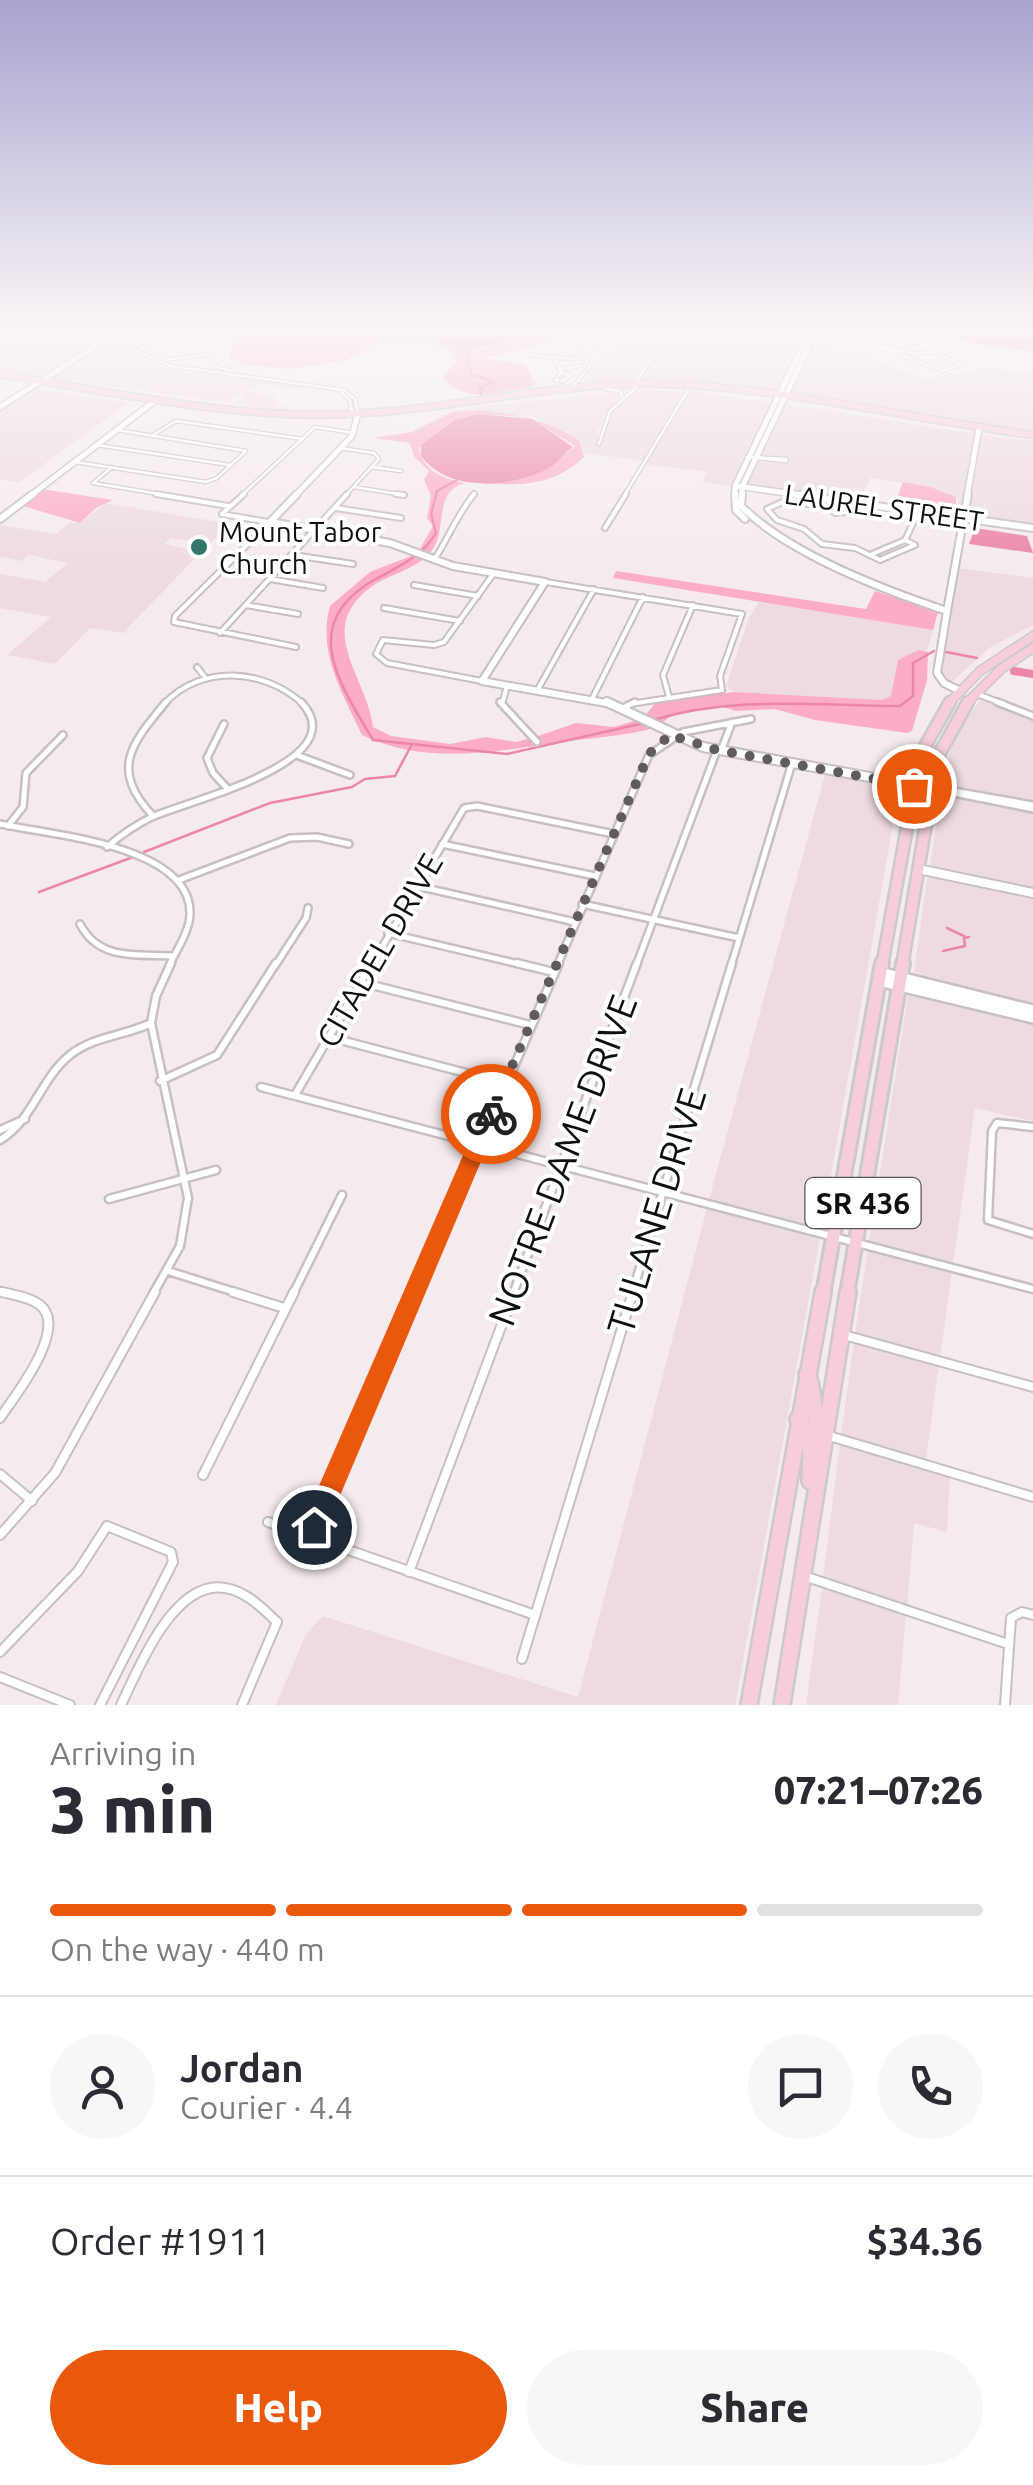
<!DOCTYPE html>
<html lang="en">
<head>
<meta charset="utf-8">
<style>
  :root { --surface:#fff; --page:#f7f7f7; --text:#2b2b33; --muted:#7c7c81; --line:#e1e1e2; --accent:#ea580c }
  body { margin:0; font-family:Ubuntu,sans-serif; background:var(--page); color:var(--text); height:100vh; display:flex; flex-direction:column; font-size:38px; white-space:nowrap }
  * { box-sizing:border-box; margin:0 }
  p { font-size:32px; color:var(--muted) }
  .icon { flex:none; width:55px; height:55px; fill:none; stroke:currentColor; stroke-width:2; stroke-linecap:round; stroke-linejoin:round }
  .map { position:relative; height:1705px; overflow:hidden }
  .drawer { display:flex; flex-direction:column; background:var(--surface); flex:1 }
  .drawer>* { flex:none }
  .pin { position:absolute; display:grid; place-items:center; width:85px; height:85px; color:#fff; margin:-42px; border:5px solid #fff; border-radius:50%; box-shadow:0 2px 10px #0007 }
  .courier { position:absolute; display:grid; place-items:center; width:100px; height:100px; margin:-50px; border:8px solid #ea580c; border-radius:50%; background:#fff; color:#222; box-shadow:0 2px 12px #0007 }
  .summary em { font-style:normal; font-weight:800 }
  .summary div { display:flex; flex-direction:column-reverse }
  .summary { display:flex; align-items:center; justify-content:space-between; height:170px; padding:0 50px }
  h1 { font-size:65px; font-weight:800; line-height:75px }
  .bar { display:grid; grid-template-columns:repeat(4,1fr); gap:15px 10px; align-content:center; height:120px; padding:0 50px }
  .bar i { height:12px; border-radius:8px; background:var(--line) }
  .bar .on { background:var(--accent) }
  .bar p { grid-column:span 4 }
  .line { display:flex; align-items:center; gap:25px; padding:0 50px; border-top:2px solid var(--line) }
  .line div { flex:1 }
  .round { display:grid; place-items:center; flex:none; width:105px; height:105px; border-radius:52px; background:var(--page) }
  .action { display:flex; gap:20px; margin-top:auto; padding:20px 50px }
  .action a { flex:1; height:115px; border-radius:60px; background:var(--accent); color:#fff; font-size:40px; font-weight:800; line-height:115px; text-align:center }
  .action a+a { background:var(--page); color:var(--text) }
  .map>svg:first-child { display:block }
</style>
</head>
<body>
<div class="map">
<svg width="1033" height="1705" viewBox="0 0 1033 1705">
  <rect width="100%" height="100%" fill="#f5ebee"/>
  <path fill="#eddbe1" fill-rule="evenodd" d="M623 329H670L632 379 583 382Z
    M673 329H721L717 335 739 329H808L799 331 806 335 776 392 707 383 641 380Z
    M0 331 90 344 106 337 43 376 0 370Z
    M816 338 928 380 953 373 970 375 971 371 986 367 1033 373V432L926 419 790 395Z
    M109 340 168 370 304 385 301 390 262 383 249 392 275 397 276 407 285 406 284 410 234 404 244 395 241 393 227 403 51 377Z
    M39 389 128 403 20 482 0 479V410Z
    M630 391H685L643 461 584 453 579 440 533 417 479 410 442 411 619 392 620 396 597 432 600 445 607 421Z
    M689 391 771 403 733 487 703 482 707 472 645 464Z
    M782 404 976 434 962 517 745 486 758 459 776 462 772 461 777 457 760 455ZM870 478 935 488 958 498 957 509 861 500Z
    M980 435 1033 441V527L966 518Z
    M106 503 231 524 209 544 171 538 164 544 201 552 123 633 90 628 55 664 7 655 51 617 0 608V574L45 582 68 563 29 555 21 561 0 557V525L56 534 69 523H80Z
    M957 568 1033 578V625L989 648 950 684 940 673Z
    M759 602 933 630 927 651 919 650 891 697 882 700 734 692 726 686 749 618Z
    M982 697 1033 717V803L943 787 953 740Z
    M826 771 900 785 821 1231 708 1203Z
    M942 793 1033 810V891L929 870Z
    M928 873 1033 894V1007L914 972Z
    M909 989 1033 1020V1121L975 1108 953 1265 869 1242Z
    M707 1208 820 1237 735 1705H276L306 1634 323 1616 578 1697Z
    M868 1248 952 1271 940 1358 855 1334Z
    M854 1341 939 1364 926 1459 950 1469 841 1436Z
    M840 1443 950 1476 947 1532 914 1523 907 1606 823 1578Z
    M822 1587 906 1615 898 1705H806Z"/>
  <path fill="#fcacc7" d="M246 329H406C423 331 427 340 441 346 463 356 504 350 515 329H533L554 342 484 358 526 365 532 376 531 385 533 381 536 383 532 387C501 390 467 407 443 377L456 362 451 351 421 342 382 341 346 360 291 369 247 365 229 358 236 331Z
    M479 410C520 415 542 418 579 440L584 457C553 486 522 486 482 483 530 476 537 479 575 446L528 417 476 414 453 420 419 448C422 470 445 480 465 483 430 492 451 535 427 556L418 552 433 526 427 518 431 496 424 480 429 471 414 456 410 443 374 438 412 432 452 412Z
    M903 482 931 487 956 497V511L896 501Z
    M42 489 113 500 96 508 80 523 20 505Z
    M416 554 425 558C409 571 388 575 371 587 314 630 366 674 373 727L391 736 450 744 486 737 516 742 530 738 536 744 540 743 535 737 576 723 614 727 640 719 654 728C628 735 603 737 577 740 507 749 429 768 362 735 343 694 317 653 330 606L370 572Z
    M616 571 866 609 875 591 938 612 933 630 613 578Z
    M919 650 928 652 927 680 912 731 907 733 815 720 775 709 736 711 720 706 672 715 658 726 644 717 657 701 734 692 882 700 891 696 898 660Z"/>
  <path fill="#eb86aa" d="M406 329H515C508 352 481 341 466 354 443 349 428 332 406 329Z
    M962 329H1033V352L971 343 957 337Z
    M477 414 532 419 573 447C564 453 558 463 549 468 511 488 448 493 421 456V445L454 420Z
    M975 528 1027 536 1033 553 969 544Z"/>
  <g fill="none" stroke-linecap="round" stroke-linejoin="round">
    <path stroke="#eb86aa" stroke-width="2.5" d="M467 355 471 374 493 382 480 389 481 396
      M457 480 437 491 431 514 436 533C421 558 399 566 374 580 297 624 340 684 373 740L507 754 644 723
      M946 652 977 658
      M653 720C735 695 816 706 900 706L913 696V663L934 651
      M144 852 270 803 352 787 365 779 395 776 411 746
      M39 892 133 857
      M947 928 964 936
      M943 951 965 946 964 938 969 937"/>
    <path stroke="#eb86aa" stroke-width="8" d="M1014 671 1033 674"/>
    <defs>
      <path id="minor-far4" d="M132 329 123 338 166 360 207 354
        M214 329 207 356 217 367 232 371
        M566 329 579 340 580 347 591 352
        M844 329C873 345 906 359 939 351L940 347 929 338 938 329
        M852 329 866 335
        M849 332V336L943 371 962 364 935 353
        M109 338 171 366 344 390 355 399 358 413
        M876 338 896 345 920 342 925 329
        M136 344 188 329
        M599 345 612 340 620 329
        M143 346 204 329
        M529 355 573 359 599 345 582 329
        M555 358 561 373
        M559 369 581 366
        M561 373 570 375 563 381 555 380Z
        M635 384 671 329
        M572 387 590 366 583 357
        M607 389 620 391 622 397
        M341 392 350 400 352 414
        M153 435 176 421 303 439
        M599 444 610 411 636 388
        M97 445 230 465
        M340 448 374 453 379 459 345 496
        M786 461 747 457 787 459
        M75 462 206 482 217 478 246 451 117 430
        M112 467 93 483 171 496
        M372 467 401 471
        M354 487 404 495
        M241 496 315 427 354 433
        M472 496 475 493
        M624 496 688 390"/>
      <path id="minor-far3" d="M156 494 228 506
        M396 494 404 495
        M336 508 401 518
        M836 508 846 512 835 513 832 510Z
        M832 510 789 499 767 509 777 520 804 529 822 544 855 548 880 560 915 545 905 540
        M845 510 916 517 905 540 870 555
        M222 514 244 494
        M222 514 268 522
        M270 522 175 616 174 622 296 647
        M605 528 626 494
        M293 555 353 564
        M434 560C449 537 457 515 474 494
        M270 579 323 588
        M546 582 742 614 720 676 722 690 630 704
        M414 585 478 596
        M246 605 298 614
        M384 608 460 621
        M220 633 347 494
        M197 667 204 676
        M482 681 387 663 376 654 383 640 434 645 444 642 494 573
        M538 689 594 589
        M977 694 1004 704
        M669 697 663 675 693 605
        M592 699 643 597
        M164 704C201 664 264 668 303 704
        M502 704 507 686"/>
      <path id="minor-far2" d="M500 702 537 742
        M997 702 1033 716
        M623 708 635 702
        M224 724 207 758 213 773 226 787
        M721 751 732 722
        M299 756 350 775
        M934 789 1033 809
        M942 789 1033 805
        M153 816C110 770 130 745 166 702
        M0 824C51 835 193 845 190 915 189 932 176 951 169 966
        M8 826 23 807 26 773 63 735
        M442 844 595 876
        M107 847C121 835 135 825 152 817 186 801 358 762 301 702
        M179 880 290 838 317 837 349 844
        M417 886 575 922
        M582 904 739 938
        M80 924C99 961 137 954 173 956
        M388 933 527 966
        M275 966 306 918 308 908
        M371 966 464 808 477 806 614 834
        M557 966 649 755 683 732 751 719
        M636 966 717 750
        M731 966 792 763"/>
      <path id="minor-far1" d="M517 963 553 972
        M360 982 530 1025
        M329 1037 504 1083
        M160 1081 217 1055 276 963
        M261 1087 1033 1289
        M295 1095 372 963
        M1033 1127 997 1123 992 1131 988 1220 1033 1234
        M0 1130 25 1119
        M0 1140C34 1119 40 1079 70 1055 93 1036 125 1036 151 1023
        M109 1199 216 1170
        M168 1271 241 1294
        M0 1291 10 1294
        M153 1294 180 1246 188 1198 151 1023 156 996 171 963
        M293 1294 342 1195
        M415 1294 559 963
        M513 1294 637 963
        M632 1294 732 963"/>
      <path id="minor" d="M233 1292 284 1308
        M844 1335 1033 1387
        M0 1418C15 1396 69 1328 40 1305 30 1297 14 1295 2 1292
        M826 1435 1033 1497
        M0 1474 32 1501
        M203 1475 294 1292
        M268 1522 535 1615
        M0 1535 55 1473 155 1292
        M310 1536 416 1292
        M409 1572 514 1292
        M807 1577 1008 1644
        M0 1652 78 1571 107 1526 171 1552 173 1562 100 1705
        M522 1659 633 1292
        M0 1677 70 1705
        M121 1705C138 1669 174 1579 225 1588 246 1591 262 1608 277 1622L242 1705
        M1005 1705 1011 1618 1022 1612 1033 1615"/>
      <path id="tertiary-far2" d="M0 407 123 329
        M736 486 808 496
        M30 496 152 403
        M295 496 352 436 358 413
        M967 496 979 428"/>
      <path id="tertiary-far1" d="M791 494 1033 528
        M0 519 33 494
        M270 522 390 543 453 566 545 582 482 681 612 704
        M270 522 297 494
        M947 611 968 494"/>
      <path id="tertiary" d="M607 702 703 747 931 788
        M918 869 1033 893"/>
      <path id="secondary-far2" d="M735 496V486L808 335
        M742 496V487L814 336 791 329"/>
      <path id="secondary-far1" d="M735 494 736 510 745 519
        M742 494 741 506C788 553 884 590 947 611L937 673 944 683 958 690"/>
      <path id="secondary" d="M880 972 1033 1010
        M879 981 1033 1018"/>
      <path id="primary-far4" d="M0 374C115 392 230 419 347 414 453 410 557 381 664 384 788 388 910 419 1033 435"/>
      <path id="primary-far3" d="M948 704 980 671 1033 636
        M966 704 1001 669 1033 648"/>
      <path id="primary-far2" d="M882 966 920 755 950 702
        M902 966 937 758 968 702"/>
      <path id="primary-far1" d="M823 1294 882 963
        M847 1294 903 963"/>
      <path id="primary" d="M807 1374C817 1394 809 1416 824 1434
        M798 1419 811 1441 810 1481
        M749 1705 823 1292
        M782 1705 848 1292"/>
    </defs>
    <use href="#minor-far4" stroke="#c8bfc1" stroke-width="5"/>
    <use href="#minor-far3" stroke="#c8bfc1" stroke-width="8"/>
    <use href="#minor-far2" stroke="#c8bfc1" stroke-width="10"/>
    <use href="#minor-far1" stroke="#c8bfc1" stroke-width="11"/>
    <use href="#minor" stroke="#c8bfc1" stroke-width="12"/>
    <use href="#tertiary-far2" stroke="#c8bfc1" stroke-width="8"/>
    <use href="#tertiary-far1" stroke="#c8bfc1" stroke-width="10"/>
    <use href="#tertiary" stroke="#c8bfc1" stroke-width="12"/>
    <use href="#secondary-far2" stroke="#c8bfc1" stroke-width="8"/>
    <use href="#secondary-far1" stroke="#c8bfc1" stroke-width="10"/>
    <use href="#secondary" stroke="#c8bfc1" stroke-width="14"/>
    <use href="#primary-far4" stroke="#cbcaca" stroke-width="9"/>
    <use href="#primary-far3" stroke="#cbcaca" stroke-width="11"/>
    <use href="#primary-far2" stroke="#cbcaca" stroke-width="15"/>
    <use href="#primary-far1" stroke="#cbcaca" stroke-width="18"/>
    <use href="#primary" stroke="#cbcaca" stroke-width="20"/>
    <use href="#minor-far4" stroke="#fff" stroke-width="2.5"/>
    <use href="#minor-far3" stroke="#fff" stroke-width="4"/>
    <use href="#minor-far2" stroke="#fff" stroke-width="5"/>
    <use href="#minor-far1" stroke="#fff" stroke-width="6"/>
    <use href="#minor" stroke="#fff" stroke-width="8"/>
    <use href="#tertiary-far2" stroke="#fff" stroke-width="5"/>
    <use href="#tertiary-far1" stroke="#fff" stroke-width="6"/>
    <use href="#tertiary" stroke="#fff" stroke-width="8"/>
    <use href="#secondary-far2" stroke="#fff" stroke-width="5"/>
    <use href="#secondary-far1" stroke="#fff" stroke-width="6"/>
    <use href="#secondary" stroke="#fff" stroke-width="9"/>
    <use href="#primary-far4" stroke="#f7cddb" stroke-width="6"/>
    <use href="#primary-far3" stroke="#f7cddb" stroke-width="8"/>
    <use href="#primary-far2" stroke="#f7cddb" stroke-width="10"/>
    <use href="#primary-far1" stroke="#f7cddb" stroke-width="12"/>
    <use href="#primary" stroke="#f7cddb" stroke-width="15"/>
  </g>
  <linearGradient id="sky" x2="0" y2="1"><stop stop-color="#a9a2cf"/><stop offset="0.58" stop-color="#faf6f7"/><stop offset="1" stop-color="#faf6f7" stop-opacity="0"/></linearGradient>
  <rect width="1033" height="568" fill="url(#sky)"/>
  <path fill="#ea580c" d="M491 1106 501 1114 323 1536 314 1540 305 1536 301 1527 305 1518 481 1114Z"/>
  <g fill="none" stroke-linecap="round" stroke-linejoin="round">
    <path stroke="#615b5d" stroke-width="10" stroke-dasharray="0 18" d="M491 1114 649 754 670 735 717 750 914 786"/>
  </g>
  <circle fill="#347769" stroke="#fff" stroke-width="4" cx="199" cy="547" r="10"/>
  <g text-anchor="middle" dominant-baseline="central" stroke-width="8" stroke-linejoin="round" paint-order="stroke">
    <g font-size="28" fill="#110e0f" stroke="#fff">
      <text transform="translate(884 507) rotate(8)">LAUREL STREET</text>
    </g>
    <g font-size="28" fill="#110e0f" stroke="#fff" text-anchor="start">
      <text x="219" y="531">Mount Tabor<tspan x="219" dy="32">Church</tspan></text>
    </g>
    <rect fill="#fff" stroke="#585657" stroke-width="2.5" x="805.5" y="1178" width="115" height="50" rx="8"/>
    <g font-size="30" font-weight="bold" fill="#110e0f">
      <text x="863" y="1203">SR 436</text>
    </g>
    <g font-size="32" fill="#110e0f" stroke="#fff">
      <text transform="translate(379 950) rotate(-60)">CITADEL DRIVE</text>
    </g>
    <g font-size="38" fill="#110e0f" stroke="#fff">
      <text transform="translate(562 1160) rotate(-69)">NOTRE DAME DRIVE</text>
      <text transform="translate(656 1211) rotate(-73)">TULANE DRIVE</text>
    </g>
  </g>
</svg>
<div class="pin" style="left:914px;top:786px;background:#ea580c"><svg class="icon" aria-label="bag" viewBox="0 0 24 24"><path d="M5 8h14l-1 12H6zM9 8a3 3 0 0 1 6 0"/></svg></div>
<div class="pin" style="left:314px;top:1527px;background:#1f2937"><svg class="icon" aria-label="home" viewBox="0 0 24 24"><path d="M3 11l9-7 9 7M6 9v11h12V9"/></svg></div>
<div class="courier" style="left:491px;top:1114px"><svg class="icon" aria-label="bike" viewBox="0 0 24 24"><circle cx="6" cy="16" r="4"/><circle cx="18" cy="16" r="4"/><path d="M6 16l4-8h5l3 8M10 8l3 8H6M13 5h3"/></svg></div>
</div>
<section class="drawer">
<div class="summary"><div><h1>3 min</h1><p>Arriving in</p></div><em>07:21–07:26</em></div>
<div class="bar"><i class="on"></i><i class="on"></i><i class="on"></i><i></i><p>On the way · 440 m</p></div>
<div class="line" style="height:180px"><a class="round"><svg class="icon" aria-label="person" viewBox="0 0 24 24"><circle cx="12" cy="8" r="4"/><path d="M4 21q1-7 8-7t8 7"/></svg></a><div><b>Jordan</b><p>Courier · 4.4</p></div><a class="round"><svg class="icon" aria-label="chat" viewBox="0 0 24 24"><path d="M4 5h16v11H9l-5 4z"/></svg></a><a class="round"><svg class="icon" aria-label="phone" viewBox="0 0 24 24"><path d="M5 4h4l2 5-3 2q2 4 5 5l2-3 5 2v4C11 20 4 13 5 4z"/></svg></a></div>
<div class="line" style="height:130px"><div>Order #1911</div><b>$34.36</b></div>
<div class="action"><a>Help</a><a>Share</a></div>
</section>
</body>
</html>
